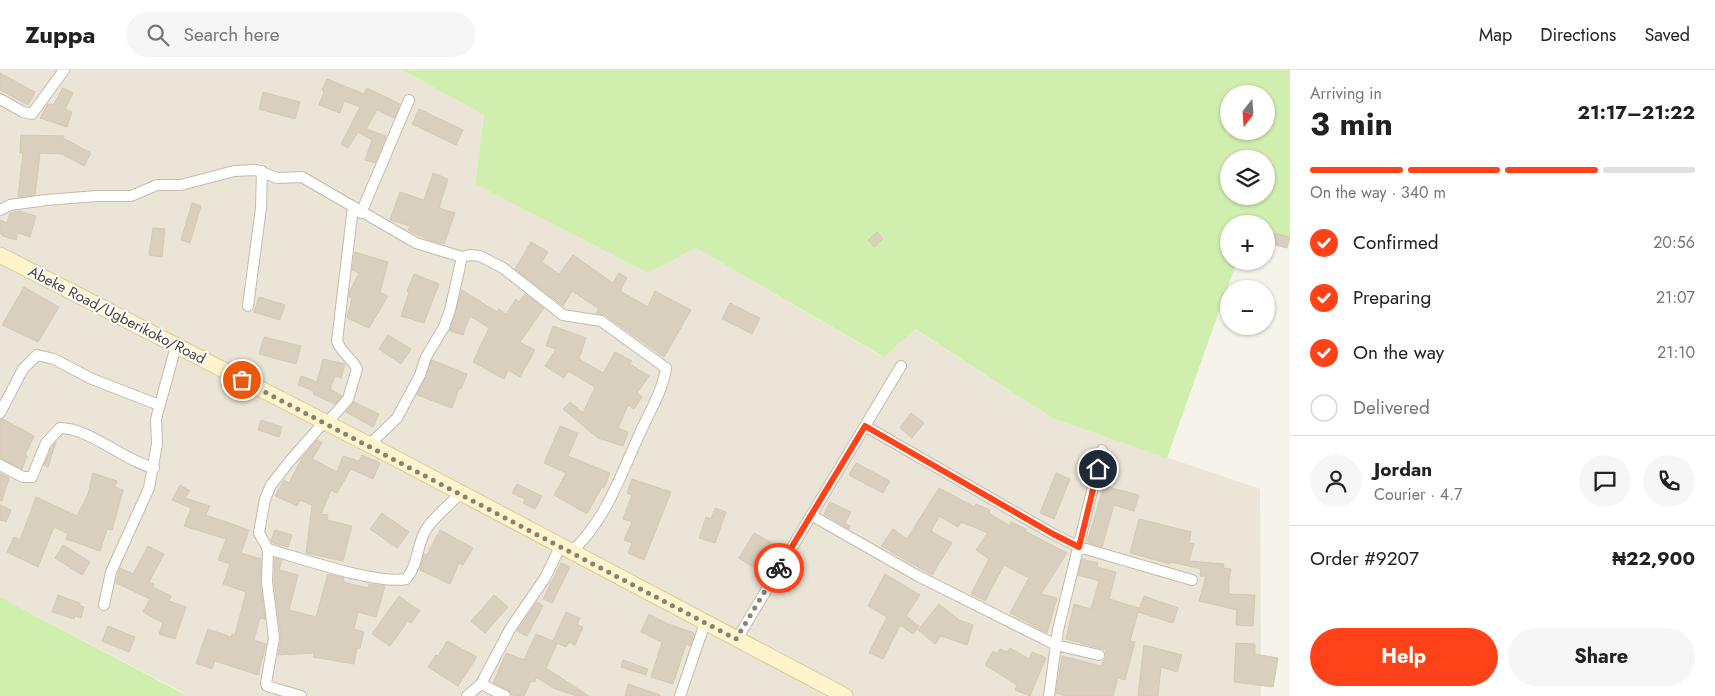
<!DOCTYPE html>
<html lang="en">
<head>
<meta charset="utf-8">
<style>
  :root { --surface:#fff; --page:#f6f6f6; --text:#222; --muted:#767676; --line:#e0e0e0; --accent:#ff4218 }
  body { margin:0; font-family:Jost,sans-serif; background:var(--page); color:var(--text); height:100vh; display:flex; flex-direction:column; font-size:19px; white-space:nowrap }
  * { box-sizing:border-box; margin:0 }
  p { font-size:16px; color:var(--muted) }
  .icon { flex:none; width:28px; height:28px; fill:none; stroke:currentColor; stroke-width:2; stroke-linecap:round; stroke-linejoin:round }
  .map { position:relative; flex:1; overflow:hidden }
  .details { display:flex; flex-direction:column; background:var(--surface); width:425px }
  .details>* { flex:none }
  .needle { width:32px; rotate:197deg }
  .fabs { position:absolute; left:1220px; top:15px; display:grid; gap:10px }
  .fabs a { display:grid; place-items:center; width:55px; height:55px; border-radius:50%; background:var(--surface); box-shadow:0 1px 4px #0004; font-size:25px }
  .pin { position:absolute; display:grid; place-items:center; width:42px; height:42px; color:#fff; margin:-21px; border:2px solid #fff; border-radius:50%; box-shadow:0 1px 5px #0007 }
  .courier { position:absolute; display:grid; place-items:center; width:50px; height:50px; margin:-25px; border:4px solid #ff4218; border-radius:50%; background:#fff; color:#222; box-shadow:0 1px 6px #0007 }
  .head em { font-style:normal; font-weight:700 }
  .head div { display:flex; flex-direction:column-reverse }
  .head { display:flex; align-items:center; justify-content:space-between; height:85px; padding:0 20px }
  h1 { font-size:32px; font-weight:700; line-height:38px }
  .bar { display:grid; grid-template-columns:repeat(4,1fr); gap:8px 5px; align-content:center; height:60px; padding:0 20px }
  .bar i { height:6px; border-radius:4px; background:var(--line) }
  .bar .selected { background:var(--accent) }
  .bar p { grid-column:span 4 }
  .line { display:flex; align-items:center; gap:12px; padding:0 20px; border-top:1px solid var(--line) }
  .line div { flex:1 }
  .round { display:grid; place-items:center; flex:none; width:52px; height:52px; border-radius:26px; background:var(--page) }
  ol { padding:0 20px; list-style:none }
  li { display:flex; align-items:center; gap:15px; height:55px }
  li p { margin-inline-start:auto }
  li .icon { padding:5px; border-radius:50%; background:var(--accent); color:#fff; stroke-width:4 }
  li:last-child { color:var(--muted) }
  li i { width:28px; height:28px; border:2px solid var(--line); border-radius:50% }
  .action { display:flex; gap:10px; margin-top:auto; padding:10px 20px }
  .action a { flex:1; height:58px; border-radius:30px; background:var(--accent); color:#fff; font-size:20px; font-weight:700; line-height:58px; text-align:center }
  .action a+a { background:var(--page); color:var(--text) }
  header { display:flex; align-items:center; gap:30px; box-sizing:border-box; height:70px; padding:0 25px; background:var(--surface); border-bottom:1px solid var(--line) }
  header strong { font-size:24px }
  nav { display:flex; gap:28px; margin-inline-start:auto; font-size:18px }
  .search { width:350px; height:45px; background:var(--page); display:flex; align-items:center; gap:12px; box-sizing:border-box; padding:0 18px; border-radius:28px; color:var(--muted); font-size:19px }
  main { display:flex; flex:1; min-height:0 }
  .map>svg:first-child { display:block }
</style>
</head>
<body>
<header>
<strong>Zuppa</strong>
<div class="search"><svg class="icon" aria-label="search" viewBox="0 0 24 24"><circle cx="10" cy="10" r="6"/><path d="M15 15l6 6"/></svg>Search here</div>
<nav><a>Map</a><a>Directions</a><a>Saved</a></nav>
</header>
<main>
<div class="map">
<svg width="1290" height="626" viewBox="0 0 1290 626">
  <rect width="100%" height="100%" fill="#f6f3ea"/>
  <path fill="#ebe5d7" d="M0 0H402L484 45 475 114 648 203 696 178 883 287 914 259 1052 348 1260 419 1261 626H184V623L0 527Z"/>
  <path fill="#d0efae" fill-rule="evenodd" d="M402 0H1290V168L1266 162V154H1229V191H1237L1167 388 1052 348 915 259 884 287 696 178 648 203 475 114 484 45ZM1229 24H1266V61H1229ZM1229 89H1266V126H1229Z
    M0 527 184 624V626H0Z"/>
  <path fill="#d9cfbe" stroke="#d5c8b0" d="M0 3 35 22 28 35 0 20Z
    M327 9 364 24 367 18 400 34 394 48 377 40 366 59 386 66 375 93 365 90 372 70 358 62 348 78 341 74 360 37 344 31 340 43 319 35 324 22 322 20Z
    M63 18 73 23 65 39 72 42 67 57 40 48 48 34 53 35Z
    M263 22 300 32 295 49 259 39Z
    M419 39 463 60 456 75 412 54Z
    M21 65 64 66 63 68 91 83 84 96 62 84 40 83 35 125 18 127 23 83H20Z
    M433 103 448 109 439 138 455 143 444 174 429 170 408 160 410 156 390 150 400 122 424 130Z
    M192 133 201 136 190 173 181 170Z
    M18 141 36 146 30 167 18 163 16 170 3 166 0 163V150L7 153 10 143Z
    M153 158 165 159 162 187 149 185Z
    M877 162 883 169 874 177 868 170Z
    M1274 163 1290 167 1287 178 1272 174Z
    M531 172 548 182 542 192 559 204 573 185 613 213 619 203 627 208 620 221 648 237 655 221 691 240 664 287 605 245 596 243 599 239 572 221 563 236 515 199Z
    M355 182 388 192 380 222 388 226 369 258 347 248 352 228 349 227 350 221 359 203 352 200Z
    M414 204 439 214 424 253 401 246 409 222 407 221Z
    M24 217 59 237 38 272 2 255Z
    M462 220 497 242 499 239 506 244 516 229 519 232 525 224 544 238 520 272 535 280 520 307 508 300 504 309 473 292 489 258 470 246 463 265 450 261Z
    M259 227 285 235 280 250 254 242Z
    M730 233 760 248 752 264 722 249Z
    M553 256 586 268 579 289 603 303 615 282 632 291 630 294 649 306 637 323 642 327 634 339 628 335 618 358 628 362 623 376 598 368 563 339 570 332 583 343 595 317 568 301 564 308 545 296 556 279 546 276Z
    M388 265 411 279 401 294 379 279Z
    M264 267 301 276 296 294 259 284Z
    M323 289 345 294 341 308 335 306 330 319 342 326 335 334 313 324 314 321 298 315 301 306 317 312Z
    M432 290 467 304 461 319 459 318 452 338 417 325Z
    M354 332 379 344 373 357 346 342Z
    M911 343 924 353 912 368 900 358Z
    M3 349 34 366 25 385 27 386 22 399 0 388V350Z
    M261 350 282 357 279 367 258 360Z
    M560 356 578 363 568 386 610 403 604 418 602 417 587 444 554 425 566 403 544 393Z
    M317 370 322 373 312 389 337 402 343 386 359 391 362 385 380 393 373 409 351 399 337 423 331 420 321 444 328 445 327 450 352 456 343 491 306 483 312 435 300 430 297 436 275 426 284 410 289 413 302 388Z
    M56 372 48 397 44 395 52 377Z
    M856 393 890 411 883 423 849 405Z
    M0 403 9 408 2 431H0Z
    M93 403 117 411 115 417 123 420 112 460 107 459 100 481 66 469 68 464 54 457 38 497 7 482 14 467 20 470 36 427 77 446 88 424Z
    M1056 403 1070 409 1054 449 1040 443Z
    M632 409 671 422 644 490 628 483 632 473 624 470 632 452 623 449 632 425 627 423Z
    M517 414 542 426 535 439 523 433 525 429 512 423Z
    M180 415 190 421 185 428 210 436 206 445 249 460 241 483 261 489 260 513 265 549 260 548 254 570 266 574 258 605 215 591 212 599 196 593 208 559 231 567 232 564 235 565 246 522 223 514 230 494 218 490 226 469 184 456 191 438 172 430Z
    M1104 416 1139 425 1134 441 1114 435 1102 477 1087 472Z
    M939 418 975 437 976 434 990 440 989 443 1010 456 1011 452 1026 459 1025 461 1067 483 1041 524 1057 528 1047 563 1010 543 1029 508 1004 495 985 531 971 524 989 489 976 480 988 463 961 452 958 457 939 446 931 461 952 473 932 505 881 476 893 459 907 469Z
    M830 432 851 442 845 453 850 456 849 459 824 444Z
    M0 435 11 440 6 452 0 450Z
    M715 438 726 442 715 473 699 468 706 447 711 449Z
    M382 443 409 462 397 478 370 459Z
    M1139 449 1191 462 1189 473 1194 474 1189 491 1224 494 1223 498 1231 499 1229 509V524L1255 525 1253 556 1236 555 1237 540 1199 531 1206 506H1200L1201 499 1171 492 1170 494 1130 483Z
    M275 460 292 465 288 477 273 473 271 471Z
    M440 460 473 478 463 495 459 493 450 514 420 500 424 484 427 485Z
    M754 463 774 474 763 492 759 490 755 498 739 488Z
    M63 475 90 492 82 505 55 488Z
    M148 476 164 484 149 512 154 514 153 517 171 526 169 531 186 537 175 569 159 564 163 553 143 542 150 529 116 513 120 498 133 504Z
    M275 488 282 490 279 500 298 505 289 540 316 547 328 504 344 508 343 512 368 518 369 514 385 516 376 547 358 542 354 559 364 562 360 578H357L354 594 313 587 314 583 278 585 281 567 274 512Z
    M1082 489 1098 493 1097 497 1116 502 1109 529 1139 538 1130 571 1135 572 1125 610 1118 608 1113 626H1066L1056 623 1062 586 1101 596 1106 586V580L1066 569 1074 534 1091 539 1099 511 1078 505Z
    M561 493 570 497 552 533 543 529Z
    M885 504 920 525 906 546 919 556 913 564 900 555 883 589 869 583 887 547 868 536Z
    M58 525 80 533 79 535 84 537 81 548 75 546 74 549 52 542Z
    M494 525 508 537 485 563 471 551Z
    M399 526 420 541 411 553 408 551 390 576 372 564Z
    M1144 526 1178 538 1173 553 1138 542Z
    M537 532 543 536 527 566 517 561Z
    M939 534 959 550 973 555 967 575 941 566 935 574 918 560Z
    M566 542 580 548 577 555 583 557 575 575 569 572 566 577 557 573 546 598 589 626H577L553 618 536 607 535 612 531 611 524 626 512 625 508 620 493 613 506 583 524 590 536 564 553 571Z
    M649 544 668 554 694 563 690 576 686 574 673 614 651 607 662 572 641 562Z
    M108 556 135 567 129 582 102 571Z
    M447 571 477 587 458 616 428 597 436 585 438 586Z
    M1236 573 1255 574V584L1278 588 1273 617 1234 612Z
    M1144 575 1182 585 1177 602 1161 597 1158 626H1138Z
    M1010 578 1029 589 1032 582 1046 588 1030 626 1015 620 1017 615 985 595 993 581 997 584 1000 579 1007 582Z
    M623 590 648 599 646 605 621 597Z
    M628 614 660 625V626H625Z"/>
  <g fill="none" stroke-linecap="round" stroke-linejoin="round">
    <defs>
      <path id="street" d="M0 29 23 42 32 44 64 0
        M0 140 10 135 46 130 97 126H131L157 115H181L234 101 256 100 277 108 302 107 416 173 462 187 450 240 444 257 426 287 420 305 397 348 369 375
        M361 143 409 30
        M462 187 470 185 480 186 503 198 563 245 601 251 666 298C663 321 649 342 640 363 621 404 606 451 571 482
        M248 236 261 138 262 101
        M0 343 23 299 37 285 54 289 92 309 159 335
        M327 353 348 329 357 299C352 288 341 283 337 271L353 137
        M865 356 1053 464 1079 477 1192 510
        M0 395 23 407H32L46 373 60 358C90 358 124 391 154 398
        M811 445 918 506 1056 575 1099 585
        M268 479C300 488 377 515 406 509 419 495 416 474 427 458 436 445 450 435 460 423
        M104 535 111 502 149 418 157 374 156 349 176 276
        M737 569 901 296
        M301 626 267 616 266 613 274 568 267 512 268 479 259 463 265 429 271 415 289 392 324 352
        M467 626 481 614
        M505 626 481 614 510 559 545 508 560 477
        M680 626 705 553
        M1049 626 1058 560 1102 380"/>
      <path id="secondary" d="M0 185 395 388 845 626"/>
    </defs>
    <use href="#street" stroke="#c3bbab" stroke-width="12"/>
    <use href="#secondary" stroke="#dbca95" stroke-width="17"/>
    <use href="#street" stroke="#fff" stroke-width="10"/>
    <use href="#secondary" stroke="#fff4cb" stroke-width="15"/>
  </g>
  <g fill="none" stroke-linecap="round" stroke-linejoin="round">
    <path stroke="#888175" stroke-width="5" stroke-dasharray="0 9" d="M242 310 736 569 779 498"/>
    <path stroke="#ff4218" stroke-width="6" d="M779 498 865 356 1053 464 1079 477 1098 399"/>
  </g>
  <g text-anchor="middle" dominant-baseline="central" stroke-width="4" stroke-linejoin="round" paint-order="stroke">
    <g font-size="15" fill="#4c4436" stroke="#fff">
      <text transform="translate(117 245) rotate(27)">Abeke Road/Ugberikoko/Road</text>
    </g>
  </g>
</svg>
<div class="fabs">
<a><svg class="needle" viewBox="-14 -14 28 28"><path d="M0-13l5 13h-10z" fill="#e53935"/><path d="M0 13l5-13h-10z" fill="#767676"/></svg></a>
<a><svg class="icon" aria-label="layers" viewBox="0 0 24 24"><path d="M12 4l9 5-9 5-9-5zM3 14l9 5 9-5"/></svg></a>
<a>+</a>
<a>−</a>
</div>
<div class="pin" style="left:242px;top:310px;background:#ea580c"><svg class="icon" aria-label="bag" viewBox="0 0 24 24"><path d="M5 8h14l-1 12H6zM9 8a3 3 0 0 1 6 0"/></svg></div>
<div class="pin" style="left:1098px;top:399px;background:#1f2937"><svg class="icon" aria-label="home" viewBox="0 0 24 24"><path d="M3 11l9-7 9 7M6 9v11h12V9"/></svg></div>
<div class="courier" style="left:779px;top:498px"><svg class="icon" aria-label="bike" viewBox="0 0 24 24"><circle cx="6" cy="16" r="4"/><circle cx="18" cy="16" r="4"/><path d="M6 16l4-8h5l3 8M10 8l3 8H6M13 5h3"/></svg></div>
</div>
<section class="details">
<div class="head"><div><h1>3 min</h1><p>Arriving in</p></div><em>21:17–21:22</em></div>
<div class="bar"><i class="selected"></i><i class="selected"></i><i class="selected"></i><i></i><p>On the way · 340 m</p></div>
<ol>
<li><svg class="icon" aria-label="check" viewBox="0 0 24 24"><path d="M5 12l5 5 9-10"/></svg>Confirmed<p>20:56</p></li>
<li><svg class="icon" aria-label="check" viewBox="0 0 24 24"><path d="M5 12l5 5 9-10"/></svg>Preparing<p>21:07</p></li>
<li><svg class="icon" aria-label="check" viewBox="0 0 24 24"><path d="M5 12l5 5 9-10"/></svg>On the way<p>21:10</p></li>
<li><i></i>Delivered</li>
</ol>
<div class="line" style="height:90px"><a class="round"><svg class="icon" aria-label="person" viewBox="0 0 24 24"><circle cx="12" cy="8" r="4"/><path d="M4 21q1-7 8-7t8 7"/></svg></a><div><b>Jordan</b><p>Courier · 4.7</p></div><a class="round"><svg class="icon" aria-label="chat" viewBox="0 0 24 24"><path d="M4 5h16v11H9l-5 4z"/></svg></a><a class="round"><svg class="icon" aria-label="phone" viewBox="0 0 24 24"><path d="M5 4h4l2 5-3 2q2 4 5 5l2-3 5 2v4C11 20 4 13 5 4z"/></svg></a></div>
<div class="line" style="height:65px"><div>Order #9207</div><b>₦22,900</b></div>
<div class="action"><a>Help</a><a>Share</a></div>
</section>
</main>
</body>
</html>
